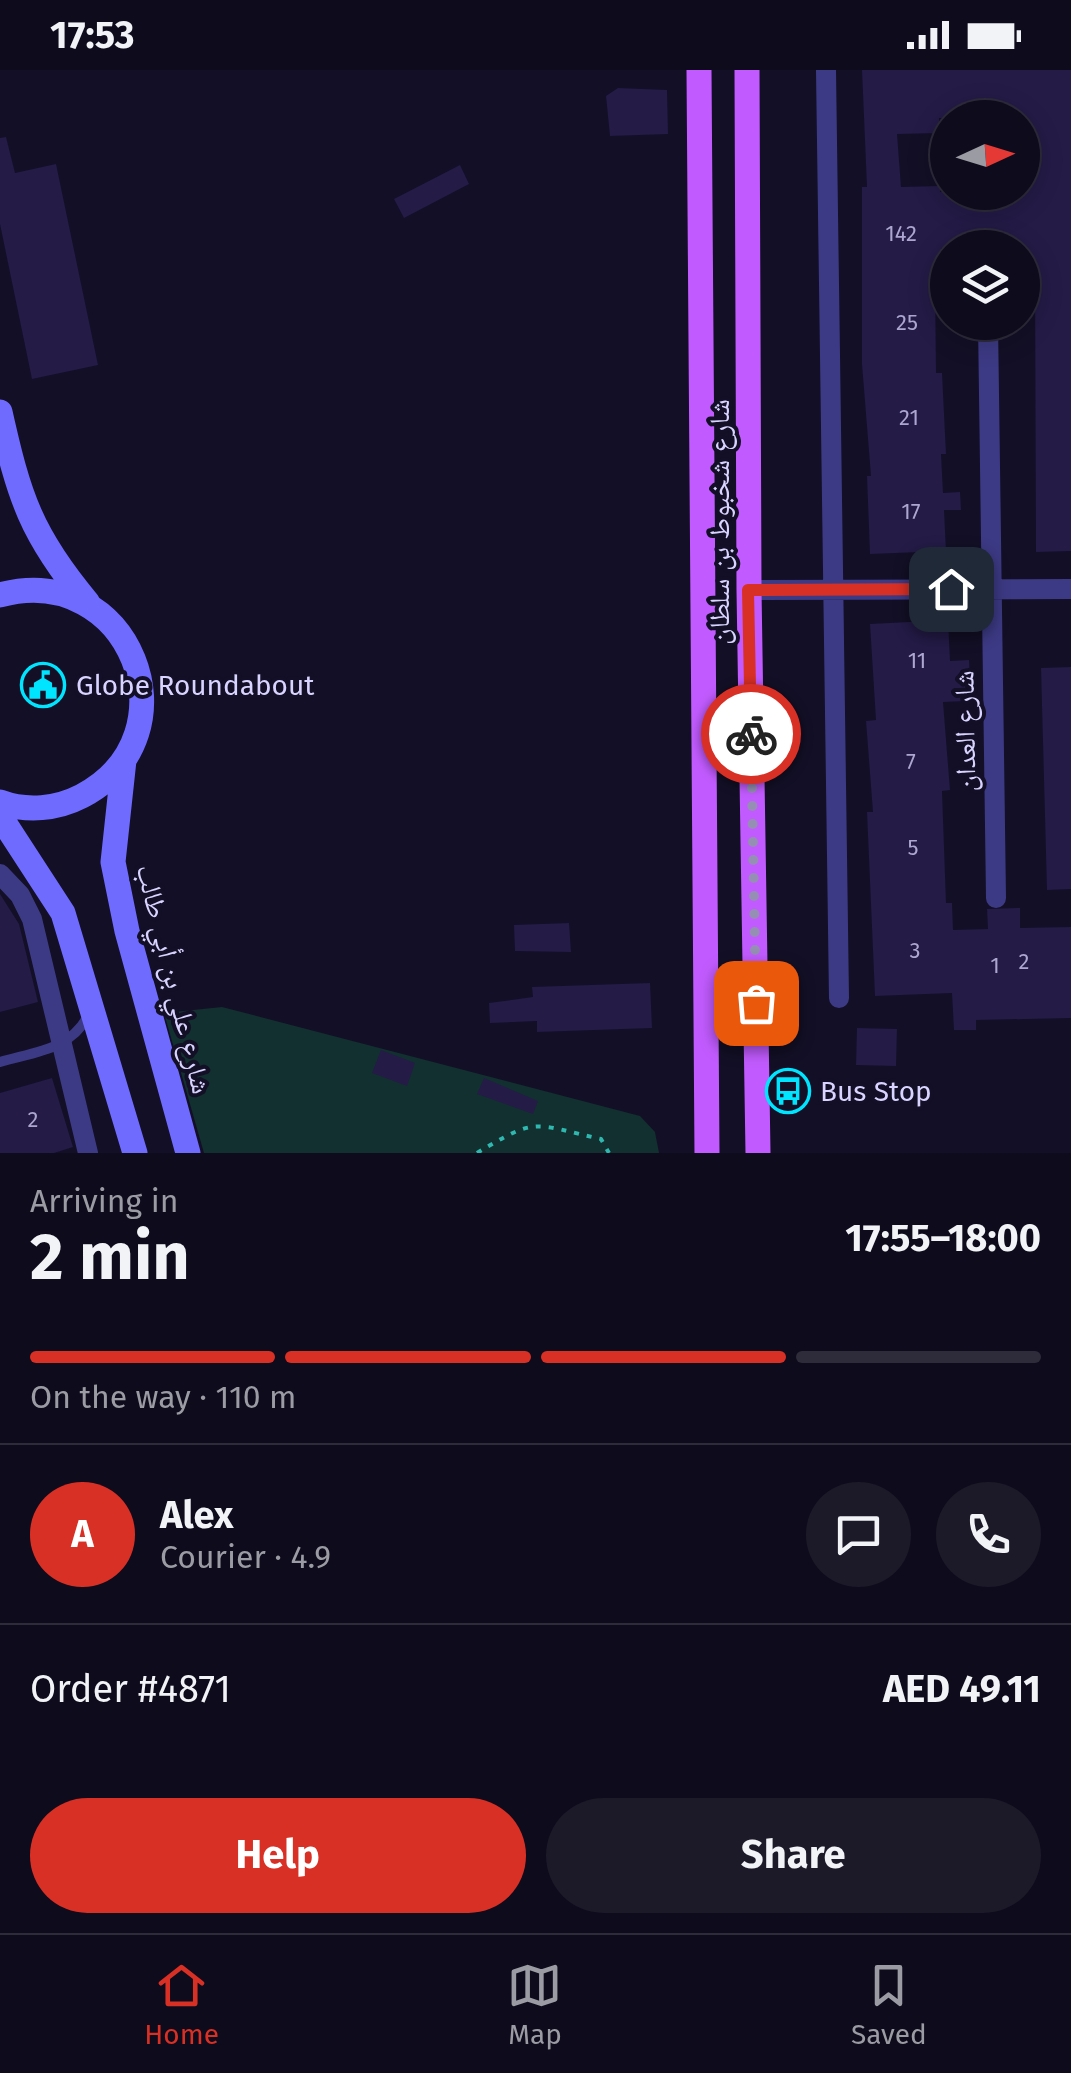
<!DOCTYPE html>
<html lang="en">
<head>
<meta charset="utf-8">
<style>
  :root { --surface:#0e0b1c; --page:#1c1929; --text:#f1f3f6; --muted:#9b9ba3; --line:#2e2b3b; --accent:#d93025 }
  body { margin:0; font-family:"Fira Sans","Noto Naskh Arabic",sans-serif; background:var(--page); color:var(--text); height:100vh; display:flex; flex-direction:column; font-size:38px; white-space:nowrap }
  * { box-sizing:border-box; margin:0 }
  p { font-size:32px; color:var(--muted) }
  .icon { flex:none; width:55px; height:55px; fill:none; stroke:currentColor; stroke-width:2; stroke-linecap:round; stroke-linejoin:round }
  .map { position:relative; height:1083px; overflow:hidden }
  .details { display:flex; flex-direction:column; background:var(--surface); flex:1 }
  .details>* { flex:none }
  .needle { width:65px; rotate:86deg }
  .controls { position:absolute; left:930px; top:30px; display:grid; gap:20px }
  .controls a { display:grid; place-items:center; width:110px; height:110px; border-radius:50%; background:var(--surface); box-shadow:0 5px 25px #0003,0 0 0 2px var(--line); font-size:50px }
  .pin { position:absolute; display:grid; place-items:center; width:85px; height:85px; color:#fff; margin:-42px; border-radius:20px; box-shadow:0 5px 15px #0006 }
  .courier { position:absolute; display:grid; place-items:center; width:100px; height:100px; margin:-50px; border:8px solid #d93025; border-radius:50%; background:#fff; color:#222; box-shadow:0 2px 12px #0007 }
  .head em { font-style:normal; font-weight:700 }
  .head div { display:flex; flex-direction:column-reverse }
  .head { display:flex; align-items:center; justify-content:space-between; height:170px; padding:0 30px }
  h1 { font-size:65px; font-weight:700; line-height:75px }
  .bar { display:grid; grid-template-columns:repeat(4,1fr); gap:15px 10px; align-content:center; height:120px; padding:0 30px }
  .bar i { height:12px; border-radius:8px; background:var(--line) }
  .bar .active { background:var(--accent) }
  .bar p { grid-column:span 4 }
  .line { display:flex; align-items:center; gap:25px; padding:0 30px; border-top:2px solid var(--line) }
  .line div { flex:1 }
  .round { display:grid; place-items:center; flex:none; width:105px; height:105px; border-radius:52px; background:var(--page) }
  .cta { display:flex; gap:20px; margin-top:auto; padding:20px 30px }
  .cta a { flex:1; height:115px; border-radius:60px; background:var(--accent); color:#fff; font-size:40px; font-weight:700; line-height:115px; text-align:center }
  .cta a+a { background:var(--page); color:var(--text) }
  .status { display:flex; justify-content:space-between; align-items:center; height:70px; padding:0 50px; background:var(--surface); direction:ltr }
  .status svg { height:28px; fill:currentColor }
  .menu { display:flex; justify-content:space-around; align-items:center; height:140px; border-top:2px solid var(--line); background:var(--surface); font-size:28px; color:var(--muted) }
  .menu a { display:grid; justify-items:center; gap:5px }
  .menu .active { color:var(--accent) }
  .map>svg:first-child { display:block }
</style>
</head>
<body>
<div class="status"><b>17:53</b><svg viewBox="0 0 49 12"><path d="M0 12V9h3v3zM5 12V6h3v6zM10 12V3h3v9zM15 12V0h3v12zM26 1h20v11H26zM47 4h2v5h-2z"/></svg></div>
<div class="map">
<svg width="1071" height="1083" viewBox="0 0 1071 1083">
  <rect width="100%" height="100%" fill="#130f26"/>
  <path fill="#12302f" d="M222 937 640 1046 655 1062 659 1083H204L164 943Z"/>
  <path fill="#241b47" fill-rule="evenodd" d="M862 0H1071V481L1036 482 1035 204H1022V178H941L942 209H935L936 303H942L946 384H941L943 423 960 422 961 440H944L946 481 870 484 867 406H871L862 294V117H867ZM939 48H1022V122H940V116L901 117 897 64 940 63Z
    M618 18 667 20 668 64 610 66 606 26Z
    M6 67 15 103 56 94 98 295 32 309 0 154V68Z
    M460 95 469 114 404 148 394 129Z
    M948 550 950 591 969 590 970 609H965L966 631 943 632 950 720 942 721 946 833H952L953 860 988 859 987 839 1020 838V858L1071 857V948L976 950V960H954L952 923 875 926 867 742H873L866 651 876 650 870 554Z
    M1071 597V819L1047 820 1041 598Z
    M0 824 19 854 38 932 0 942Z
    M569 853 571 882 515 881 514 855Z
    M650 913 652 958 537 962V951L490 953 489 933 533 927 532 917Z
    M857 958 897 959 896 996 856 995Z
    M381 980 415 993 407 1016 372 1003Z
    M52 1008 73 1077 54 1083H0V1023Z
    M484 1008 538 1031 533 1044 477 1024Z"/>
  <g fill="none" stroke-linecap="round" stroke-linejoin="round">
    <path stroke="#2fb8b0" stroke-width="4" stroke-dasharray="5 8" stroke-linecap="butt" d="M477 1083C538 1046 533 1054 601 1069L609 1083"/>
    <path stroke="#3d3a85" stroke-width="10" d="M0 992C34 982 70 980 88 946"/>
    <path stroke="#3d3a85" stroke-width="20" d="M826 0 839 928
      M988 252 996 828
      M749 520 1071 519
      M0 804 20 825 32 849 88 1083"/>
    <path stroke="#6f6bff" stroke-width="25" d="M0 342C19 427 31 465 88 533
      M0 525C129 490 199 664 82 726 57 739 27 742 0 732
      M124 690 113 792 127 861 188 1083
      M0 746 63 843 135 1083"/>
    <path stroke="#c25bff" stroke-width="25" d="M699 0 707 1083
      M747 0 749 520 758 1083"/>
  </g>
  <g fill="none" stroke-linecap="round" stroke-linejoin="round">
    <path stroke="#948fb3" stroke-width="10" stroke-dasharray="0 18" d="M751 664 756 933"/>
    <path stroke="#d93025" stroke-width="12" d="M751 664 748 520 951 519"/>
  </g>
  <defs>
    <symbol id="civic-ring" viewBox="-11 -11 22 22"><circle r="9.5" fill="#130f26" stroke="#00e5ff" stroke-width="1.5"/><path d="M-.6-6.5H3V-4.5H.6V-3L4-1V1h2V6H-6V1h2V-1L-.6-3ZM-1.2 2.5V6h2.4V2.5Z" fill="#00e5ff"/></symbol>
    <symbol id="bus-ring" viewBox="-11 -11 22 22"><circle r="9.5" fill="#130f26" stroke="#00e5ff" stroke-width="1.5"/><path d="M-5-6H5V4H4V6H2V4H-2V6H-4V4H-5ZM-3.5-4V0h7V-4ZM-3.5 1.2v1.5H-2V1.2ZM2 1.2v1.5H3.5V1.2Z" fill="#00e5ff"/></symbol>
  </defs>
  <g fill-rule="evenodd">
    <use href="#civic-ring" x="18" y="590" width="50" height="50"/>
    <use href="#bus-ring" x="763" y="996" width="50" height="50"/>
  </g>
  <g text-anchor="middle" dominant-baseline="central" stroke-width="8" stroke-linejoin="round" paint-order="stroke">
    <g font-size="22" fill="#aca6d1">
      <text x="901" y="163">142</text>
      <text x="907" y="252">25</text>
      <text x="909" y="347">21</text>
      <text x="911" y="441">17</text>
      <text x="917" y="590">11</text>
      <text x="911" y="691">7</text>
      <text x="913" y="777">5</text>
      <text x="915" y="880">3</text>
      <text x="1024" y="891">2</text>
      <text x="995" y="895">1</text>
      <text x="33" y="1049">2</text>
    </g>
    <g font-size="28" fill="#d9d4ff" stroke="#130f26">
      <text transform="translate(719 452) rotate(-90)">شارع شخبوط بن سلطان</text>
      <text transform="translate(965 661) rotate(-91)">شارع العدان</text>
      <text transform="translate(174 909) rotate(76)">شارع علي بن أبي طالب</text>
    </g>
    <g font-size="28" fill="#d9d4ff" stroke="#130f26" text-anchor="start">
      <text x="76" y="615">Globe Roundabout</text>
      <text x="820" y="1021">Bus Stop</text>
    </g>
  </g>
</svg>
<div class="controls">
<a><svg class="needle" viewBox="-14 -14 28 28"><path d="M0-13l5 13h-10z" fill="#e53935"/><path d="M0 13l5-13h-10z" fill="#9b9ba3"/></svg></a>
<a><svg class="icon" aria-label="layers" viewBox="0 0 24 24"><path d="M12 4l9 5-9 5-9-5zM3 14l9 5 9-5"/></svg></a>
</div>
<div class="pin" style="left:756px;top:933px;background:#ea580c"><svg class="icon" aria-label="bag" viewBox="0 0 24 24"><path d="M5 8h14l-1 12H6zM9 8a3 3 0 0 1 6 0"/></svg></div>
<div class="pin" style="left:951px;top:519px;background:#1f2937"><svg class="icon" aria-label="home" viewBox="0 0 24 24"><path d="M3 11l9-7 9 7M6 9v11h12V9"/></svg></div>
<div class="courier" style="left:751px;top:664px"><svg class="icon" aria-label="bike" viewBox="0 0 24 24"><circle cx="6" cy="16" r="4"/><circle cx="18" cy="16" r="4"/><path d="M6 16l4-8h5l3 8M10 8l3 8H6M13 5h3"/></svg></div>
</div>
<section class="details">
<div class="head"><div><h1>2 min</h1><p>Arriving in</p></div><em>17:55–18:00</em></div>
<div class="bar"><i class="active"></i><i class="active"></i><i class="active"></i><i></i><p>On the way · 110 m</p></div>
<div class="line" style="height:180px"><b class="round" style="background:var(--accent);color:#fff">A</b><div><b>Alex</b><p>Courier · 4.9</p></div><a class="round"><svg class="icon" aria-label="chat" viewBox="0 0 24 24"><path d="M4 5h16v11H9l-5 4z"/></svg></a><a class="round"><svg class="icon" aria-label="phone" viewBox="0 0 24 24"><path d="M5 4h4l2 5-3 2q2 4 5 5l2-3 5 2v4C11 20 4 13 5 4z"/></svg></a></div>
<div class="line" style="height:130px"><div>Order #4871</div><b>AED 49.11</b></div>
<div class="cta"><a>Help</a><a>Share</a></div>
</section>
<nav class="menu">
<a class="active"><svg class="icon" aria-label="home" viewBox="0 0 24 24"><path d="M3 11l9-7 9 7M6 9v11h12V9"/></svg>Home</a>
<a><svg class="icon" aria-label="map" viewBox="0 0 24 24"><path d="M3 6l6-2 6 2 6-2v14l-6 2-6-2-6 2zM9 4v14M15 6v14"/></svg>Map</a>
<a><svg class="icon" aria-label="saved" viewBox="0 0 24 24"><path d="M7 4h10v16l-5-4-5 4z"/></svg>Saved</a>
</nav>
</body>
</html>
